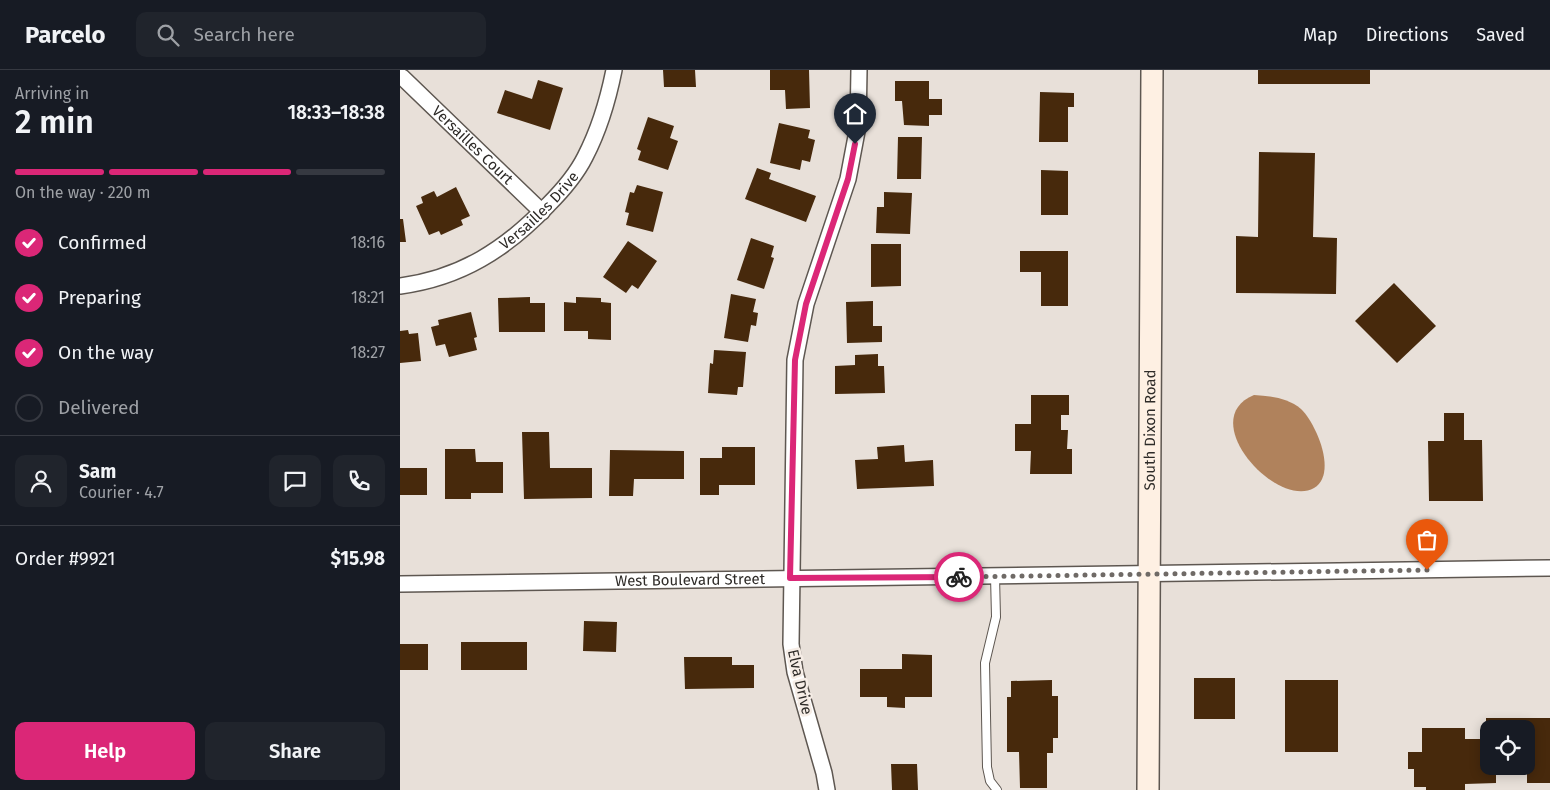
<!DOCTYPE html>
<html lang="en">
<head>
<meta charset="utf-8">
<style>
  :root { --surface:#171b24; --page:#20242c; --text:#f1f3f6; --muted:#9ea1a6; --line:#363941; --accent:#db2777 }
  body { margin:0; font-family:"Fira Sans",sans-serif; background:var(--page); color:var(--text); height:100vh; display:flex; flex-direction:column; font-size:19px; white-space:nowrap }
  * { box-sizing:border-box; margin:0 }
  p { font-size:16px; color:var(--muted) }
  .icon { flex:none; width:28px; height:28px; fill:none; stroke:currentColor; stroke-width:2; stroke-linecap:round; stroke-linejoin:round }
  .map { position:relative; flex:1; overflow:hidden }
  .side { display:flex; flex-direction:column; background:var(--surface); width:400px }
  .side>* { flex:none }
  .tools { position:absolute; left:1080px; top:650px; display:grid; gap:10px }
  .tools a { display:grid; place-items:center; width:55px; height:55px; border-radius:10px; background:var(--surface); box-shadow:0 2px 12px #0003; font-size:25px }
  .pin { position:absolute; display:grid; place-items:center; width:42px; height:42px; color:#fff; margin:-51px -21px; border-radius:50% 50% 50% 0; rotate:-45deg; box-shadow:0 0 5px #0007 }
  .pin .icon { rotate:45deg }
  .courier { position:absolute; display:grid; place-items:center; width:50px; height:50px; margin:-25px; border:4px solid #db2777; border-radius:50%; background:#fff; color:#222; box-shadow:0 1px 6px #0007 }
  .head em { font-style:normal; font-weight:600 }
  .head div { display:flex; flex-direction:column-reverse }
  .head { display:flex; align-items:center; justify-content:space-between; height:85px; padding:0 15px }
  h1 { font-size:32px; font-weight:600; line-height:38px }
  .bar { display:grid; grid-template-columns:repeat(4,1fr); gap:8px 5px; align-content:center; height:60px; padding:0 15px }
  .bar i { height:6px; border-radius:4px; background:var(--line) }
  .bar .current { background:var(--accent) }
  .bar p { grid-column:span 4 }
  .line { display:flex; align-items:center; gap:12px; padding:0 15px; border-top:1px solid var(--line) }
  .line div { flex:1 }
  .round { display:grid; place-items:center; flex:none; width:52px; height:52px; border-radius:10px; background:var(--page) }
  ol { padding:0 15px; list-style:none }
  li { display:flex; align-items:center; gap:15px; height:55px }
  li p { margin-inline-start:auto }
  li .icon { padding:5px; border-radius:50%; background:var(--accent); color:#fff; stroke-width:4 }
  li:last-child { color:var(--muted) }
  li i { width:28px; height:28px; border:2px solid var(--line); border-radius:50% }
  .primary-button { display:flex; gap:10px; margin-top:auto; padding:10px 15px }
  .primary-button a { flex:1; height:58px; border-radius:10px; background:var(--accent); color:#fff; font-size:20px; font-weight:600; line-height:58px; text-align:center }
  .primary-button a+a { background:var(--page); color:var(--text) }
  header { display:flex; align-items:center; gap:30px; box-sizing:border-box; height:70px; padding:0 25px; background:var(--surface); border-bottom:1px solid var(--line) }
  header strong { font-size:24px }
  nav { display:flex; gap:28px; margin-inline-start:auto; font-size:18px }
  .search { width:350px; height:45px; background:var(--page); display:flex; align-items:center; gap:12px; box-sizing:border-box; padding:0 18px; border-radius:10px; color:var(--muted); font-size:19px }
  main { display:flex; flex:1; min-height:0 }
  .map>svg:first-child { display:block }
</style>
</head>
<body>
<header>
<strong>Parcelo</strong>
<div class="search"><svg class="icon" aria-label="search" viewBox="0 0 24 24"><circle cx="10" cy="10" r="6"/><path d="M15 15l6 6"/></svg>Search here</div>
<nav><a>Map</a><a>Directions</a><a>Saved</a></nav>
</header>
<main>
<section class="side">
<div class="head"><div><h1>2 min</h1><p>Arriving in</p></div><em>18:33–18:38</em></div>
<div class="bar"><i class="current"></i><i class="current"></i><i class="current"></i><i></i><p>On the way · 220 m</p></div>
<ol>
<li><svg class="icon" aria-label="check" viewBox="0 0 24 24"><path d="M5 12l5 5 9-10"/></svg>Confirmed<p>18:16</p></li>
<li><svg class="icon" aria-label="check" viewBox="0 0 24 24"><path d="M5 12l5 5 9-10"/></svg>Preparing<p>18:21</p></li>
<li><svg class="icon" aria-label="check" viewBox="0 0 24 24"><path d="M5 12l5 5 9-10"/></svg>On the way<p>18:27</p></li>
<li><i></i>Delivered</li>
</ol>
<div class="line" style="height:90px"><a class="round"><svg class="icon" aria-label="person" viewBox="0 0 24 24"><circle cx="12" cy="8" r="4"/><path d="M4 21q1-7 8-7t8 7"/></svg></a><div><b>Sam</b><p>Courier · 4.7</p></div><a class="round"><svg class="icon" aria-label="chat" viewBox="0 0 24 24"><path d="M4 5h16v11H9l-5 4z"/></svg></a><a class="round"><svg class="icon" aria-label="phone" viewBox="0 0 24 24"><path d="M5 4h4l2 5-3 2q2 4 5 5l2-3 5 2v4C11 20 4 13 5 4z"/></svg></a></div>
<div class="line" style="height:65px"><div>Order #9921</div><b>$15.98</b></div>
<div class="primary-button"><a>Help</a><a>Share</a></div>
</section>
<div class="map">
<svg width="1150" height="720" viewBox="0 0 1150 720">
  <rect width="100%" height="100%" fill="#e8e0d9"/>
  <path fill="#b0825c" d="M854 325C871 326 888 328 901 339 916 353 938 404 914 418 876 439 795 349 854 325Z"/>
  <path fill="#47290c" fill-rule="evenodd" d="M263 0H295L296 17H264Z
    M370 0H409L410 38 386 39 385 20H370Z
    M858 0H970V14H858Z
    M138 10 163 18 150 60 97 43 105 20 132 29Z
    M495 11H529V29H542V45H529V56L504 55 502 31H495Z
    M640 22 674 23V37H668V72H639Z
    M248 47 274 56 270 68 278 71 268 100 238 90 241 81 237 79Z
    M379 53 410 60 408 68 415 70 410 92 402 90 400 100 370 93Z
    M498 67H522L521 109H497Z
    M859 82 915 83 913 167 937 168 936 224 836 223V166L858 167Z
    M357 98 371 103 369 109 416 126 406 152 345 129Z
    M641 100 668 101V145H641Z
    M237 115 263 122 253 162 226 155 229 143 225 142 230 122 234 123Z
    M56 117 70 146 61 150 63 155 41 165 39 161 29 165 16 136 23 133 21 127 34 121 37 127Z
    M484 122 512 123 510 164 476 163 477 137H484Z
    M0 149H3L6 172H0Z
    M351 168 374 176 371 187 374 188 364 219 337 210Z
    M228 171 257 191 238 219 232 215 226 223 203 207Z
    M471 174H501V216L471 217Z
    M620 181H668V236H641V202H620Z
    M994 213 1036 256 997 293 955 251Z
    M331 224 356 229 353 242 358 243 356 256 351 255 348 272 324 268Z
    M130 227V233H145V262H99L98 228Z
    M176 227 201 228V232L211 233V270L188 269V261H164V232L176 233Z
    M473 231V256H482V272L447 273 446 232Z
    M71 242 77 267 74 268 77 280 49 287 45 274 36 276 31 257 39 255 38 250Z
    M8 260 9 264 18 263 21 291 0 293V261Z
    M314 280 346 282 343 317H338L337 325 308 323 310 293 313 294Z
    M478 284V296H484L485 323 435 324V296L455 295V285Z
    M631 325H669V345H661V360H668L667 379H672V404H630L631 381H615V354H631Z
    M1044 343H1064V370H1082L1083 431H1029L1028 371H1044Z
    M122 362H149L150 398H192V428L124 429Z
    M504 375 505 392 533 390 534 416 457 419 455 390 478 389 477 377Z
    M322 377H355V415H319V425H300V388H322Z
    M45 379H75L76 392H103V423H71V429H45Z
    M210 380 284 381V409H234L233 426H209Z
    M0 398H27V425H0Z
    M184 551 217 552 216 582 183 581Z
    M61 572H127V600H61Z
    M0 574H28V600H0Z
    M502 584 532 585V627H505V638L487 637V627H460V599H502Z
    M284 587H332V595H354V618L285 619Z
    M794 608H835V649H794Z
    M652 610V626H658V668H653V683H647V718H620L619 682H607V627H611V611Z
    M885 610H938V682H885Z
    M1086 648H1150V713H1127V700H1096V713L1065 714V720H1026V717H1014V699H1008V682H1022V658H1065V669H1086ZM1089 659H1126V696H1089Z
    M491 694H517L518 720H492Z"/>
  <g fill="none" stroke-linecap="round" stroke-linejoin="round">
    <defs>
      <path id="lane" d="M595 506 596 547 585 593 587 697 590 711 597 720"/>
      <g id="street">
        <path id="s1" d="M2 7 142 142"/>
        <path id="s2" d="M0 216C61 208 106 179 148 135 162 121 176 105 185 87 199 60 208 30 214 0"/>
        <path id="s3" d="M0 514 1150 498"/>
        <path d="M427 720 424 703 395 602 391 574 395 290 406 234 448 109 458 56 459 0"/>
      </g>
      <g id="secondary">
        <path id="s4" d="M748 720 752 0"/>
      </g>
    </defs>
    <use href="#lane" stroke="#5e5751" stroke-width="10"/>
    <use href="#street" stroke="#5e5751" stroke-width="18"/>
    <use href="#secondary" stroke="#5e5751" stroke-width="24"/>
    <use href="#lane" stroke="#fff" stroke-width="8"/>
    <use href="#street" stroke="#fff" stroke-width="15"/>
    <use href="#secondary" stroke="#fef0e3" stroke-width="21"/>
  </g>
  <g fill="none" stroke-linecap="round" stroke-linejoin="round">
    <path stroke="#6f6a66" stroke-width="5" stroke-dasharray="0 9" d="M559 507 1027 500"/>
    <path stroke="#db2777" stroke-width="6" d="M455 74 448 109 406 234 395 290 390 508 559 507"/>
  </g>
  <g text-anchor="middle" dominant-baseline="central" stroke-width="5" stroke-linejoin="round" paint-order="stroke">
    <g font-size="15" fill="#2e2b28" stroke="#f6ede6">
      <text stroke="none"><textPath href="#s1" startOffset="98">Versailles Court</textPath></text>
      <text stroke="none"><textPath href="#s2" startOffset="162">Versailles Drive</textPath></text>
      <text stroke="none"><textPath href="#s4" startOffset="360">South Dixon Road</textPath></text>
      <text stroke="none"><textPath href="#s3" startOffset="290">West Boulevard Street</textPath></text>
      <text transform="translate(400 612) rotate(77)">Elva Drive</text>
    </g>
  </g>
</svg>
<div class="tools">
<a><svg class="icon" aria-label="locate" viewBox="0 0 24 24"><circle cx="12" cy="12" r="6"/><path d="M12 2v4M12 18v4M2 12h4M18 12h4"/></svg></a>
</div>
<div class="pin" style="left:1027px;top:500px;background:#ea580c"><svg class="icon" aria-label="bag" viewBox="0 0 24 24"><path d="M5 8h14l-1 12H6zM9 8a3 3 0 0 1 6 0"/></svg></div>
<div class="pin" style="left:455px;top:74px;background:#1f2937"><svg class="icon" aria-label="home" viewBox="0 0 24 24"><path d="M3 11l9-7 9 7M6 9v11h12V9"/></svg></div>
<div class="courier" style="left:559px;top:507px"><svg class="icon" aria-label="bike" viewBox="0 0 24 24"><circle cx="6" cy="16" r="4"/><circle cx="18" cy="16" r="4"/><path d="M6 16l4-8h5l3 8M10 8l3 8H6M13 5h3"/></svg></div>
</div>
</main>
</body>
</html>
